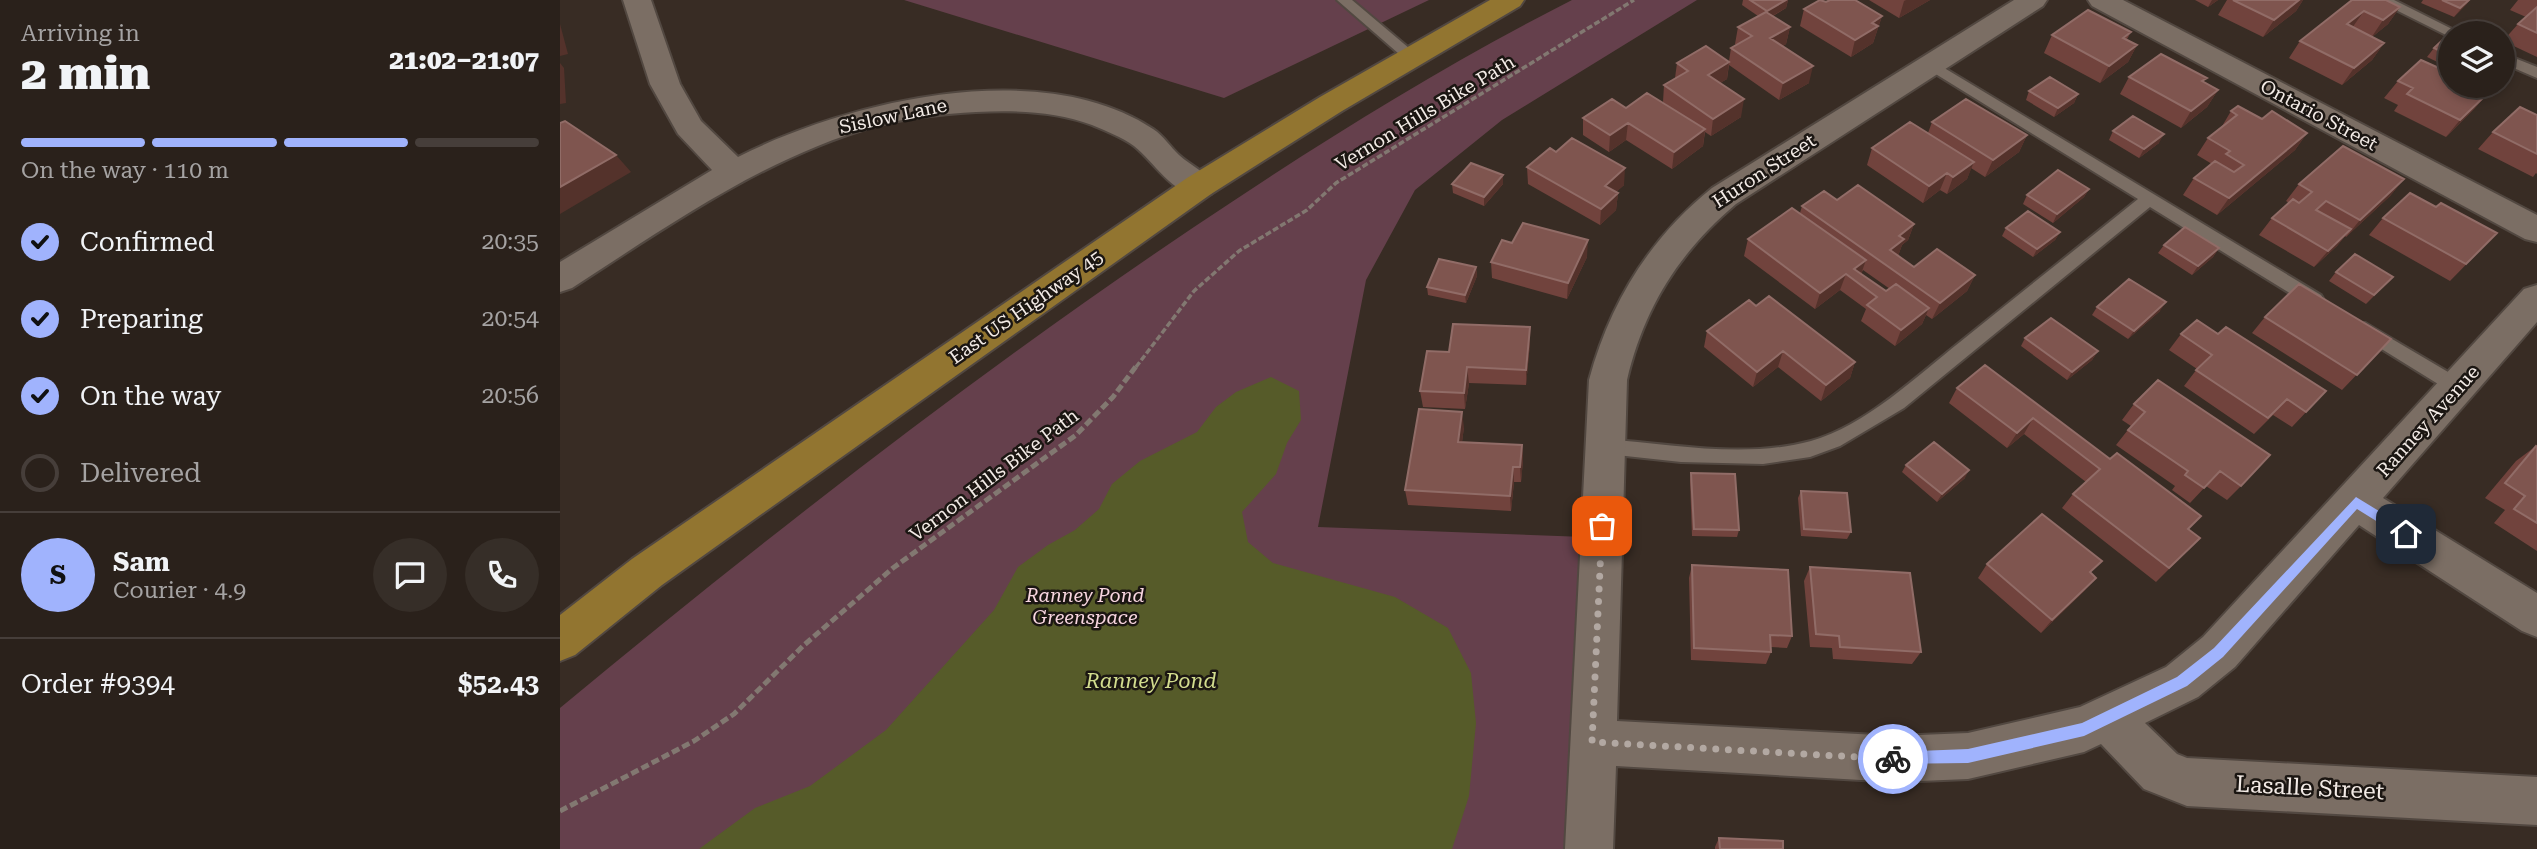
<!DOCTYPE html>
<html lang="en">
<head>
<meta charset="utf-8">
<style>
  :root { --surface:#2a211b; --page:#362e28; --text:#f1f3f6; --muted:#a5a3a3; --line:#463e3a; --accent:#a0b3fd }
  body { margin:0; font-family:"Roboto Serif",serif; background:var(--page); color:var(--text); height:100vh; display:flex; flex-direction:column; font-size:26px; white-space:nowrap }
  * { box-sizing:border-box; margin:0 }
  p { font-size:23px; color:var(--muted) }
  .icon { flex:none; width:38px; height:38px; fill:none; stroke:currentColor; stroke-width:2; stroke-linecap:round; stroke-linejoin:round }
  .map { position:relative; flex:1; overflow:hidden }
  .drawer { display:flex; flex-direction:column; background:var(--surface); width:560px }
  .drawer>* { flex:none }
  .tools { position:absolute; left:1878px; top:21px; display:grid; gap:14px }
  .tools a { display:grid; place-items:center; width:77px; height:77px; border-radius:50%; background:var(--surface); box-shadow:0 4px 10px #0003,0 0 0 2px var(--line); font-size:35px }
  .pin { position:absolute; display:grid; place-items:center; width:60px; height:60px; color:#fff; margin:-30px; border-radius:14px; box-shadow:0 4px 10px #0006 }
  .courier { position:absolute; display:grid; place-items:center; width:70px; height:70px; margin:-35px; border:5px solid #a0b3fd; border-radius:50%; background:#fff; color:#222; box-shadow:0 2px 9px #0007 }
  .summary em { font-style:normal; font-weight:800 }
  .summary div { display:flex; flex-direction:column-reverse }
  .summary { display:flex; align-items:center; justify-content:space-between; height:119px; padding:0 21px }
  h1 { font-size:46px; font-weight:800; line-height:52px }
  .bar { display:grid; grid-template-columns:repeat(4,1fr); gap:10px 7px; align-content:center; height:84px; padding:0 21px }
  .bar i { height:9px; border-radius:5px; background:var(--line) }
  .bar .on { background:var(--accent) }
  .bar p { grid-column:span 4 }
  .line { display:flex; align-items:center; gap:18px; padding:0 21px; border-top:2px solid var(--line) }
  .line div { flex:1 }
  .round { display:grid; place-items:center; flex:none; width:74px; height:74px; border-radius:37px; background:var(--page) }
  ol { padding:0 21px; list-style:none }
  li { display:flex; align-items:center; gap:21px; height:77px }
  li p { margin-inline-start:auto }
  li .icon { padding:7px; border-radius:50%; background:var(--accent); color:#111; stroke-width:4 }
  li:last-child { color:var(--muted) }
  li i { width:38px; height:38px; border:4px solid var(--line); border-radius:50% }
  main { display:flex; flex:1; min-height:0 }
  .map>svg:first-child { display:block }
</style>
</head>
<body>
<main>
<section class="drawer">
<div class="summary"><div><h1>2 min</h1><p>Arriving in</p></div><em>21:02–21:07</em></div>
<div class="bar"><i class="on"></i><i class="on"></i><i class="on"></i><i></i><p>On the way · 110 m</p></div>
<ol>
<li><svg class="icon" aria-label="check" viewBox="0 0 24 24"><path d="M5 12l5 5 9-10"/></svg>Confirmed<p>20:35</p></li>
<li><svg class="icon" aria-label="check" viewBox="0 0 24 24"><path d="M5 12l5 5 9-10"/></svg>Preparing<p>20:54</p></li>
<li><svg class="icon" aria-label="check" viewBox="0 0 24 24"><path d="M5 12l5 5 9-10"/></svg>On the way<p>20:56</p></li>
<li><i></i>Delivered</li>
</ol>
<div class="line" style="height:126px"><b class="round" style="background:var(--accent);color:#111">S</b><div><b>Sam</b><p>Courier · 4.9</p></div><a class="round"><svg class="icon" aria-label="chat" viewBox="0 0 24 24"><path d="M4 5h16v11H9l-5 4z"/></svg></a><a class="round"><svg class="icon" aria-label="phone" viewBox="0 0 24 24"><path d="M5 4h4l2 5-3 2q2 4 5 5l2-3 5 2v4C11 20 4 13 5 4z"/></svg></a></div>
<div class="line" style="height:91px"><div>Order #9394</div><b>$52.43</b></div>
</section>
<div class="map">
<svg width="1977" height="849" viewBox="0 0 1977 849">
  <rect width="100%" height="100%" fill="#382c24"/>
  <path fill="#65404c" d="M344 0H869L664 98Z
    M1012 0H1137L942 120 855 190 806 280 758 527 1025 537 1010 849H0V708C204 539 414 375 634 227 756 145 880 67 1012 0Z"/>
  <path fill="#565b29" d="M711 377 739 391 741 420 727 443 716 474 682 512 688 542 713 563 835 597 888 628 911 673 916 723 909 796 892 849H139L195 808 250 786 326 730 434 610 458 567 488 545 515 530 539 509 552 484 580 461 637 432 656 407 676 392Z"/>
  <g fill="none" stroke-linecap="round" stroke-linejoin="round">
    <defs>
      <path id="service" d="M777 0H792L856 54 858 57 856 60H846Z
        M1816 0H1834L1900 33H1890L1888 36Z
        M1942 53 1977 67V78L1942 63Z
        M1371 60 1761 295 1764 300 1761 305H1749L1590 207 1344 408 1280 446 1250 457 1203 464 1121 462 1038 453 1035 447 1038 441 1045 439C1111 444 1185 459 1251 441 1305 426 1357 376 1400 342 1459 294 1519 247 1578 199L1366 68 1364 65 1366 62Z
        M1805 323 1905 382 1907 387 1905 392 1898 395 1891 392 1799 335 1796 330 1799 325Z"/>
      <path id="minor" d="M63 0H91L120 84 141 121 178 157C288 101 481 55 593 129 604 136 610 147 619 155 631 166 647 172 655 186L651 194C617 204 597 164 574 146 562 137 546 131 532 125 496 111 454 110 416 112 383 114 349 117 316 126 205 157 108 226 12 288L0 292V262L152 170 118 134 90 84Z
        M1454 0H1487L1483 6 1176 204C1119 252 1084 308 1067 380L1057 721 1336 736 1408 733 1520 707 1606 667 1643 637 1964 289 1977 285V322L1823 498 1977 593V637L1962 631 1799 525 1675 667 1638 697 1585 723 1617 754 1627 758 1977 777V825L1627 806 1584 789 1541 744 1524 752 1408 779 1336 782 1056 766 1053 849H1005L1029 380C1050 302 1090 238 1152 188Z
        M1528 0H1563L1977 215V242L1965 239 1532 6Z"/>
      <path id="primary" d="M930 0H964L960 6 782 111 651 194 102 585 15 655 0 661V615L72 559 627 178 760 97Z"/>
    </defs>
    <use href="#service" stroke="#524841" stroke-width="4"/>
    <use href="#minor" stroke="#524841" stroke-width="4"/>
    <use href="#primary" stroke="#524841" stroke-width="4"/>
    <path stroke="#827871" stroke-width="3.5" stroke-dasharray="6 2.5" stroke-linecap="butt" d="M576 367 634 291 679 251 747 210 776 183 1074 0"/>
    <path stroke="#827871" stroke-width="5" stroke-dasharray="8 3.5" stroke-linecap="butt" d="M0 811 134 741 174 714 243 646 333 568 516 435 553 397 577 365"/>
    <use href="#service" fill="#7b6e64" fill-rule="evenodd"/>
    <use href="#minor" fill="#7b6e64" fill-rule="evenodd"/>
    <use href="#primary" fill="#927530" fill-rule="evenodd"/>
  </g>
  <path fill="#71433d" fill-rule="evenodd" d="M1183 0H1228L1226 8 1213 16 1230 27 1226 44 1223 46 1249 83 1219 100 1169 65 1167 79 1160 83 1181 117 1151 136 1145 132 1143 146 1112 169 1066 140 1049 152 1023 135V118L1066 108 1113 109 1103 102 1104 85 1115 78 1117 63 1169 61 1171 48 1176 45 1175 44 1178 27 1198 16 1182 5Z
    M1309 0H1370L1339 18Z
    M1635 0H1658L1648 7Z
    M1667 0H1743L1736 11 1703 37 1658 15Z
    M1792 0 1840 7 1828 24 1812 37 1824 43 1812 60 1782 85 1729 58 1740 41Z
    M1863 0H1910L1894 17 1861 3Z
    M1958 0H1977V57L1943 41 1958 24 1966 17 1950 10Z
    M1266 2 1322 16 1313 43 1291 57 1240 26 1244 9Z
    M1571 32 1567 39 1577 45 1568 62 1540 83 1484 53 1492 35Z
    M1890 36V68L1867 57 1874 48Z
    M1569 77 1645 82 1658 90 1647 107 1621 128 1560 94Z
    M1838 81 1929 92 1914 109 1886 137 1834 111 1838 105 1824 98Z
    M1469 91 1518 94 1514 103 1494 117 1466 100Z
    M1671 111 1702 119 1747 133 1735 150 1657 215 1623 195 1634 178 1652 164 1637 155 1648 138 1661 128Z
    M1977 115V174L1976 173 1973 177 1918 149 1933 132Z
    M1372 122 1467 135 1459 152 1425 177 1411 168 1407 179 1387 194 1380 190 1363 203 1307 165 1312 148 1368 133Z
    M1553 131 1599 143 1579 158 1549 140Z
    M996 152 1064 185 1056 192 1058 193 1056 210 1040 225 968 184 967 167Z
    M1844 179 1830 196 1786 237 1785 236 1777 246 1754 267 1699 235 1712 218 1729 203 1726 201 1739 184Z
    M892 184H943L924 206 893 193Z
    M1529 189 1524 197 1493 223 1463 204 1467 195Z
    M1277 200 1354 224 1348 240 1342 245 1338 256 1354 267 1415 275 1407 291 1372 319 1366 315 1362 324 1335 346 1301 321 1306 309 1280 290 1255 309 1184 256 1188 239 1240 213 1242 206ZM1303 270 1330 289 1326 291 1301 274Z
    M1876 207 1937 233 1890 281 1809 235 1823 218Z
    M1446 228 1500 232 1495 240 1473 257 1442 236Z
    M952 243 1027 257 1007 299 932 278 931 262Z
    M1604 245 1659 248 1653 257 1632 275 1598 253Z
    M916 267 917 276 906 303 868 295 867 287Z
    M1776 272 1833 277 1806 304 1769 281Z
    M1196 306 1295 362 1290 378 1261 401 1218 367 1193 387 1144 347 1147 331Z
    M1537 307 1600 311 1568 339 1532 315Z
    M1705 317 1831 339 1782 390 1692 333Z
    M1621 334H1658L1766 391 1732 427 1713 415 1694 434 1624 386 1637 369 1609 350Z
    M1465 338 1538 351 1532 360 1507 380 1461 346Z
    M970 343 966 385 909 383 905 409 863 407 860 391 889 352Z
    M1425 365 1640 538 1596 582 1502 508 1513 494 1526 482 1464 434 1447 448 1389 403 1397 388Z
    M1574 404 1681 486 1667 500 1646 486 1630 503 1612 490 1615 486 1556 445 1571 426 1562 420Z
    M904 427 902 442 962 445 963 460 961 482H954L951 511 848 505 845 490Z
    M1976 446 1977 447V551L1934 523 1945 510 1925 498 1956 461Z
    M1346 465 1405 478 1377 502 1342 472Z
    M1131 473 1179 530 1177 537 1132 536 1130 480Z
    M1241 491 1291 532 1287 539 1241 536 1238 498Z
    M1427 564 1531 573 1536 578 1524 591 1481 633 1418 578Z
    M1132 565 1232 636 1227 648 1211 647V652L1206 664 1131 660 1129 578Z
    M1250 567 1361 652 1352 664 1273 659 1272 648 1250 647 1244 581Z
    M1159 838 1223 849H1155V847Z"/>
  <path fill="#54322b" d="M1226 0H1228L1226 8 1205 20 1207 11Z
    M1346 0H1370L1339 18 1344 1Z
    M1652 0H1658L1648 7Z
    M1739 0H1743L1736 11 1703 37 1714 20Z
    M1909 0H1910L1907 4 1894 17Z
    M1840 7 1828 24 1811 38 1823 20Z
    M1804 11 1792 28 1787 24Z
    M1322 16 1313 43 1291 57 1295 40 1312 23Z
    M0 24 8 54 0 56Z
    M1230 27 1226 44 1207 55 1210 38Z
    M1824 43 1812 60 1782 85 1794 68Z
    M1577 45 1568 62 1540 83 1549 66Z
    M1169 62 1167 79 1145 92 1148 75Z
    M0 63 4 68 6 103 0 104Z
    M1253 66 1249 83 1219 100 1223 83Z
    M1658 90 1647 107 1621 128 1631 111Z
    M1929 92 1914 109 1886 137 1900 120Z
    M1518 94 1514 103 1494 117 1498 108Z
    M1184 99 1181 117 1151 136 1153 119Z
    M1068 123 1066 140 1049 152 1050 135Z
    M1145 129 1143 146 1112 169 1114 152Z
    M1747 133 1735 150 1657 215 1669 198Z
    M1604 134 1599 143 1579 158 1584 149Z
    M1467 135 1459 152 1425 177 1433 160Z
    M56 155 71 172 0 214V187Z
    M1414 162 1407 179 1387 194 1393 177Z
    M1065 168 1064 185 1044 203 1045 186Z
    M1387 173 1380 190 1363 203 1369 186Z
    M943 175V184L924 206V197Z
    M1844 179 1830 196 1786 237 1800 220Z
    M1529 189 1524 197 1493 223 1497 214Z
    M1058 193 1056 210 1040 225 1041 209Z
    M1354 224 1348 240 1342 245 1338 256 1330 250 1339 236Z
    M1791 229 1777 246 1754 267 1768 251Z
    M1500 232 1495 240 1473 257 1477 249Z
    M1028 240 1027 257 1007 299 1008 283Z
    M1659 248 1653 257 1632 275 1638 266Z
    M1306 260 1300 277 1294 269Z
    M916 267 917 276 906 303 905 295Z
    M1286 274 1280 290 1255 309 1260 293Z
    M1415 275 1407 291 1372 319 1380 303Z
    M1606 302 1600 311 1568 339 1574 331Z
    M1369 308 1362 324 1335 346 1341 330Z
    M970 327V343L966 385V370Z
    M1223 351 1218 367 1193 387 1197 372Z
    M1538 351 1532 360 1507 380 1512 372Z
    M1295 362 1290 378 1261 401 1266 385Z
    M907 367 909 383 905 409 904 393Z
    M902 412 904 427 900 457 898 442Z
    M1473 418 1464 434 1447 448 1457 433Z
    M962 445 963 460 961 482 960 467Z
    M953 467 954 482 951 511 950 496Z
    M1409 470 1405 478 1377 502 1382 494Z
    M1536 578 1524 591 1481 633 1492 620Z"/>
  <path fill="#7f554f" stroke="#916c67" stroke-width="2" d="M1190 0H1226L1207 11Z
    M1260 0 1266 2 1270 0H1295L1322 16 1312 23 1318 26 1295 40 1244 9Z
    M1673 0H1739L1714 20Z
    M1792 0H1826L1840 7 1823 20 1804 11 1787 24 1824 43 1794 68 1740 41Z
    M1882 0H1909L1900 8Z
    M1977 7V33L1958 24Z
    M1528 10 1571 32 1563 38 1577 45 1549 66 1492 35Z
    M1206 12 1230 27 1210 38 1253 66 1223 83 1171 48 1192 36 1178 27Z
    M1888 35 1890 36V56L1874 48Z
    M1146 46 1169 62 1148 75 1184 99 1153 119 1104 85 1128 71 1117 63Z
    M1601 54 1647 78 1642 81 1658 90 1631 111 1569 77Z
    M1861 60 1890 73V86H1916L1929 92 1900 120 1847 94 1853 88 1838 81Z
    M1490 77 1518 94 1498 108 1469 91Z
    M1087 93 1145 129 1114 152 1068 123 1050 135 1023 118 1052 99 1066 108Z
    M1406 99 1467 135 1433 160 1372 122Z
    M1678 106 1702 119 1712 111 1747 133 1669 198 1634 178 1655 161 1674 172 1684 165 1666 154 1670 151 1648 138 1677 115 1671 111Z
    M1960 107 1977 115V154L1933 132Z
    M1573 116 1604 134 1584 149 1553 131Z
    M5 121 56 155 0 187V123Z
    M1350 122 1414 162 1393 177 1387 173 1369 186 1312 148Z
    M1012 138 1065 168 1045 186 1058 193 1041 209 967 167 990 148 996 152Z
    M1783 146 1844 179 1800 220 1766 201 1756 210 1791 229 1768 251 1712 218 1733 199 1739 203 1752 192 1739 184Z
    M911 163 943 175 924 197 892 184Z
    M1498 170 1529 189 1497 214 1467 195Z
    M1298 185 1354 224 1339 236 1344 239 1330 250 1354 267 1377 249 1415 275 1380 303 1242 206 1264 191 1277 200Z
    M1850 193 1876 207 1881 203 1937 233 1906 264 1823 218Z
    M1232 208 1306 260 1294 269 1326 291 1336 284 1369 308 1341 330 1307 305 1317 297 1286 274 1260 293 1188 239Z
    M1468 211 1500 232 1477 249 1446 228Z
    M963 223 1028 240 1008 283 931 262 942 240 952 243Z
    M1625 227 1659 248 1638 266 1604 245Z
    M1795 254 1833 277 1814 295 1776 272Z
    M879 259 916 267 905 295 867 287Z
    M1569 279 1606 302 1574 331 1537 307Z
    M1739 284 1831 339 1797 375 1705 317Z
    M1209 296 1295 362 1266 385 1223 351 1197 372 1147 331 1189 300 1196 306Z
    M1491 318 1538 351 1512 372 1465 338Z
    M1637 320 1658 334 1666 327 1766 391 1746 412 1727 399 1708 418 1636 370 1652 355 1621 334Z
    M893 324 970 327 966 370 907 367 904 393 860 391 867 351 889 352Z
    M1425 365 1550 459 1557 453 1641 516 1628 529 1640 538 1609 568 1513 494 1540 469 1473 418 1457 433 1397 388Z
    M1598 380 1710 455 1681 486 1660 471 1644 488 1625 475 1628 471 1568 430 1585 412 1574 404Z
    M859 409 902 412 898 442 962 445 960 467H953L950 496 845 490Z
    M1374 442 1409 470 1382 494 1346 465Z
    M1976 446 1977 447V523L1954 509 1965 496 1945 483Z
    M1131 473 1175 474 1179 530 1134 529Z
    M1241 491 1287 493 1291 532 1244 529Z
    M1482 514 1542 561 1530 572 1536 578 1492 620 1427 564Z
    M1132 565 1228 570 1232 636 1210 635 1211 652 1134 648Z
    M1250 567 1350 573 1361 652 1280 647 1279 636 1256 634Z
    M1159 838 1223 841V849H1160Z"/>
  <path fill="#a0b3fd" d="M1796 497 1850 530V537H1842L1797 509 1663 657 1627 686 1524 736 1408 763 1328 764 1326 759 1333 752 1408 749 1522 723 1617 677 1654 648Z"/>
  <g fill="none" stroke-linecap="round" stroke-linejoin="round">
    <path stroke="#b2a8a2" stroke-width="7" stroke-dasharray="0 12.6" d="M1042 526 1032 742 1333 759"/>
  </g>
  <g text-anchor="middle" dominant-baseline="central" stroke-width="5" stroke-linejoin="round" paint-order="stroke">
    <g font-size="19" fill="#f3ebe6" stroke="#1b1612">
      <text transform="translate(865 113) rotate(-31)">Vernon Hills Bike Path</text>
      <text transform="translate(1759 115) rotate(28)">Ontario Street</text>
      <text transform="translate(333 116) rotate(-12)">Sislow Lane</text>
      <text transform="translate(1204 171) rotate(-33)">Huron Street</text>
      <text transform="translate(466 307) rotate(-35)">East US Highway 45</text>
      <text transform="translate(1868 421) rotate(-48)">Ranney Avenue</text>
      <text transform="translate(434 475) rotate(-37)">Vernon Hills Bike Path</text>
    </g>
    <g font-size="19" font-style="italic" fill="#f9d6e0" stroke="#1b1612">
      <text x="525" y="595">Ranney Pond<tspan x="525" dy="22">Greenspace</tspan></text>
    </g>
    <g font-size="21" font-style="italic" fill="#d3dd8e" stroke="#1b1612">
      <text x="591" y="681">Ranney Pond</text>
    </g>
    <g font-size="23" fill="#f3ebe6" stroke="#1b1612">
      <text transform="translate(1750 788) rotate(3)">Lasalle Street</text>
    </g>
  </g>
</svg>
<div class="tools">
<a><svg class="icon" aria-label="layers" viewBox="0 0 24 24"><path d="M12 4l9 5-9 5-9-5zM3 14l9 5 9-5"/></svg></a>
</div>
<div class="pin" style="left:1042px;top:526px;background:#ea580c"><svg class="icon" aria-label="bag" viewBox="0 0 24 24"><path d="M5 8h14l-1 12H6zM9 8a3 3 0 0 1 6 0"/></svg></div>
<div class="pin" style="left:1846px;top:534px;background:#1f2937"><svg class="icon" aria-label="home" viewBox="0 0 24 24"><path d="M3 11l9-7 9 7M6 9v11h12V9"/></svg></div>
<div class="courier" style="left:1333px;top:759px"><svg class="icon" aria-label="bike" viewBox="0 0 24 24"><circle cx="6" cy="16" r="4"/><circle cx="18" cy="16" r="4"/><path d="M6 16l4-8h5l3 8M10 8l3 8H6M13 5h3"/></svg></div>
</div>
</main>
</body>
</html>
